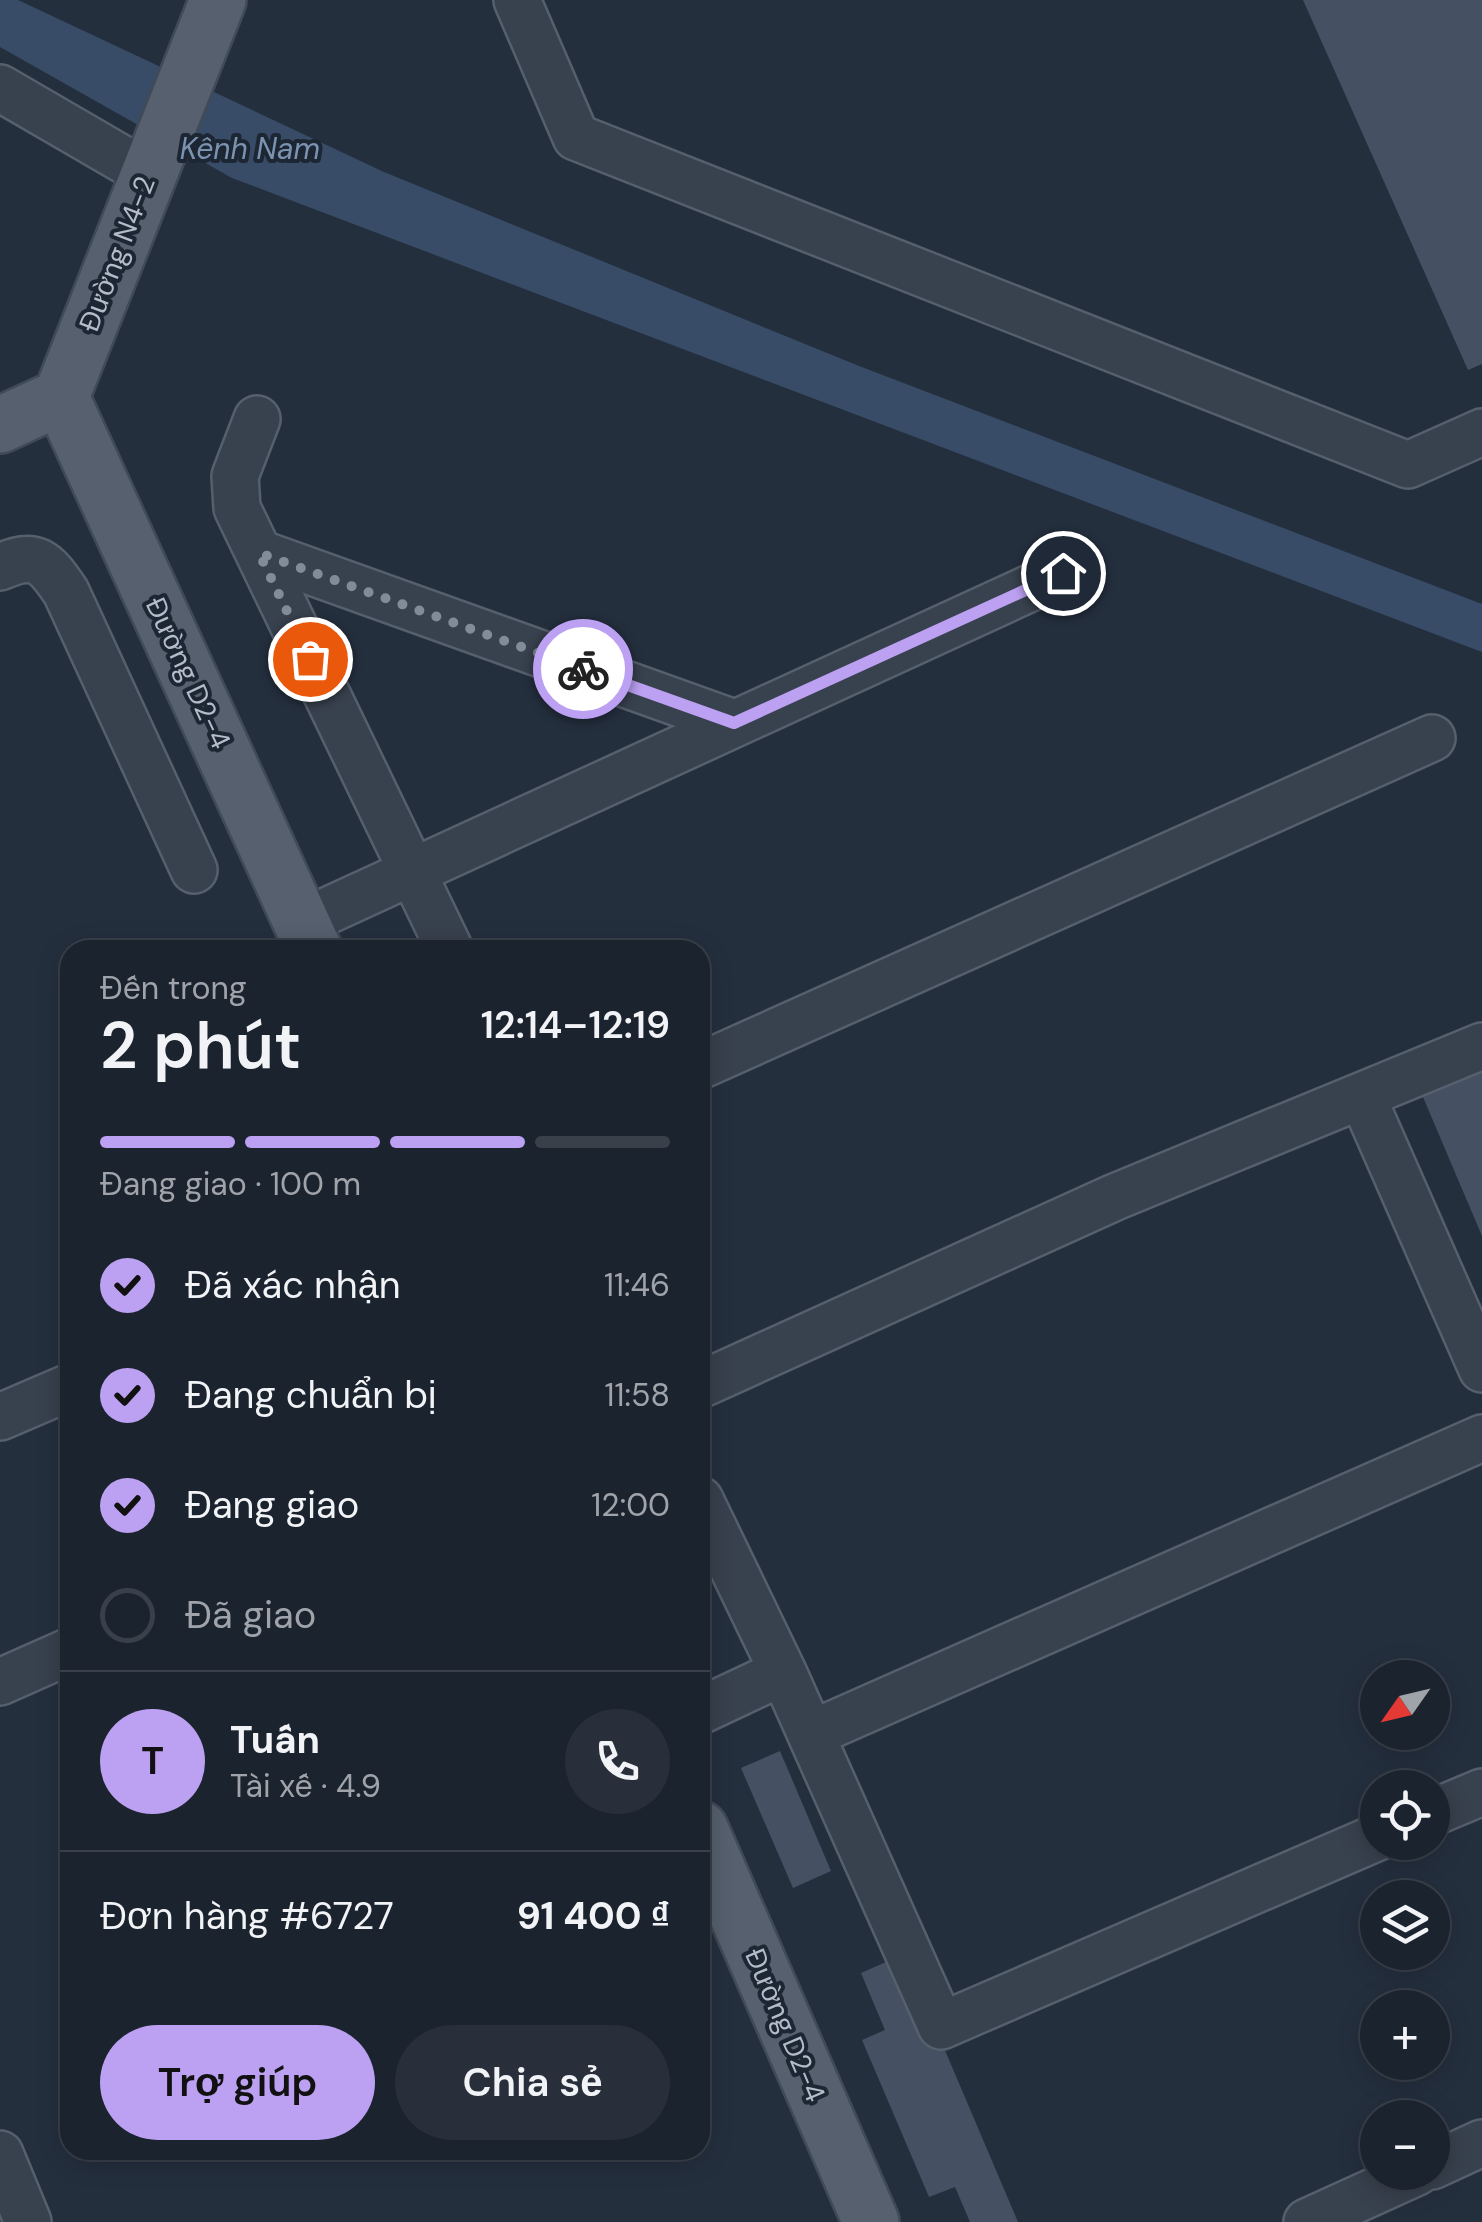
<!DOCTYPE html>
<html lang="vi">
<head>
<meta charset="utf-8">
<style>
  :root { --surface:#1b232e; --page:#282f3a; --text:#f1f3f6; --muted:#a0a4aa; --line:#39404a; --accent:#bca0f2 }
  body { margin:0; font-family:"DM Sans",sans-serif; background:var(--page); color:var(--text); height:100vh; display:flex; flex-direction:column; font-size:38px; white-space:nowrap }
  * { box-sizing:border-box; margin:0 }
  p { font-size:32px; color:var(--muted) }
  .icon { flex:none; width:55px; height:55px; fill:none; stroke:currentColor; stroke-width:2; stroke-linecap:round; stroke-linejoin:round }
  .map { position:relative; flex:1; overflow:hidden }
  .details { position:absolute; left:60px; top:940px; width:650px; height:1220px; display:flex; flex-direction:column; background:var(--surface); border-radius:30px; box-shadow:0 5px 25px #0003,0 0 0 2px var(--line) }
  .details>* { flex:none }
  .needle { width:65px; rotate:236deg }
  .controls { position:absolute; left:1360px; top:1660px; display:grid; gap:20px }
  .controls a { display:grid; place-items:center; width:90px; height:90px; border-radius:50%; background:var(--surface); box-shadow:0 5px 25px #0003,0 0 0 2px var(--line); font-size:50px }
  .pin { position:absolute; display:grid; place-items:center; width:85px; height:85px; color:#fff; margin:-42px; border:5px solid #fff; border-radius:50%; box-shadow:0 2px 10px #0007 }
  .courier { position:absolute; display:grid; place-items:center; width:100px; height:100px; margin:-50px; border:8px solid #bca0f2; border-radius:50%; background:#fff; color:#222; box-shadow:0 2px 12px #0007 }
  .summary em { font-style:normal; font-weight:600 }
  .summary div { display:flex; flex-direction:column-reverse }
  .summary { display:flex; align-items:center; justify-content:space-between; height:170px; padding:0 40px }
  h1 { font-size:65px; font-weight:600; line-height:75px }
  .bar { display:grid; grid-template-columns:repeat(4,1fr); gap:15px 10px; align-content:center; height:120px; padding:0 40px }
  .bar i { height:12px; border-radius:8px; background:var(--line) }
  .bar .current { background:var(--accent) }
  .bar p { grid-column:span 4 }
  .line { display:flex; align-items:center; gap:25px; padding:0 40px; border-top:2px solid var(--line) }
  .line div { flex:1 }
  .round { display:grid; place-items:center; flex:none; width:105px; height:105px; border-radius:52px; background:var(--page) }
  ol { padding:0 40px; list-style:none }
  li { display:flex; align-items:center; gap:30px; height:110px }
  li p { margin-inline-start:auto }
  li .icon { padding:10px; border-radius:50%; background:var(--accent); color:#111; stroke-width:4 }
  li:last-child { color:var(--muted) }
  li i { width:55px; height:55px; border:5px solid var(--line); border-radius:50% }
  .cta { display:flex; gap:20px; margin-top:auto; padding:20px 40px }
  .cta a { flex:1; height:115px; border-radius:60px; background:var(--accent); color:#111; font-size:40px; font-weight:600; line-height:115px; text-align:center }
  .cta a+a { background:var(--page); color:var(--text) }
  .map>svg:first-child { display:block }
</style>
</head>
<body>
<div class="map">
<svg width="1482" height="2222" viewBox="0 0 1482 2222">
  <rect width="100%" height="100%" fill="#242f3e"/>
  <path fill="#394c67" d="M0 0H18L384 172 859 366 1482 604V652L232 178 0 47Z"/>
  <path fill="#455162" d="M1303 0H1482V364L1468 370Z
    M1482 1033V1236L1409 1064Z
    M780 1751 831 1871 793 1888 741 1768Z
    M904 1954 1018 2222H970L955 2187 929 2197 862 2040 885 2030 861 1973Z"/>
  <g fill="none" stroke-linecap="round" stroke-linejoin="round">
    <defs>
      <path id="minor" d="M517 0 576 137 1408 465 1482 432
        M0 88 148 174
        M257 419 235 476 237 508 450 950
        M259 553 734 723
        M0 567C36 551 45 561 66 592L194 870
        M303 922 1063 573
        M700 1066 1432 738
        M1362 1096 1482 1369
        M700 1385 1115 1197 1482 1046
        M0 1417 70 1387
        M700 1500 783 1672 941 2026 1378 1837
        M0 1682 70 1651
        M700 1711 783 1672
        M811 1734 1482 1438
        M1432 1813 1482 1792
        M0 2154 28 2222
        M1432 2166 1482 2143
        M1307 2222 1417 2172"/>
      <path id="major" d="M61 397 314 950
        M61 397 218 0
        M0 425 61 397
        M700 1829 871 2222"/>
    </defs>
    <use href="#minor" stroke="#565f6c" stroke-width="50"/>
    <use href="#major" stroke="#414a57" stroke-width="60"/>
    <use href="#minor" stroke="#38414e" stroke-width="45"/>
    <use href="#major" stroke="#56606e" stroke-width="55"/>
  </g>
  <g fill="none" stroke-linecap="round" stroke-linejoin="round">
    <path stroke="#828b98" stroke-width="10" stroke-dasharray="0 18" d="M310 659 259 553 583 669"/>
    <path stroke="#bca0f2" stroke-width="12" d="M583 669 734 723 1063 573"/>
  </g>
  <g text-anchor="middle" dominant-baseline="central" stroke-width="8" stroke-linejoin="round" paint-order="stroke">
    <g font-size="28" fill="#b4bcc9" stroke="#1d2633">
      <text transform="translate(117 254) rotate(-69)">Đường N4-2</text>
      <text transform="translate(188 673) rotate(65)">Đường D2-4</text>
      <text transform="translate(785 2025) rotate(67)">Đường D2-4</text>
    </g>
    <g font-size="30" font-style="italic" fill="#7c92b1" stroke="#1d2633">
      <text x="250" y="148">Kênh Nam</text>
    </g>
  </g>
</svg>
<div class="controls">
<a><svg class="needle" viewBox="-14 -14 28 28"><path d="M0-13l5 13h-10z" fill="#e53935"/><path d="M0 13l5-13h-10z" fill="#a0a4aa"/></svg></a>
<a><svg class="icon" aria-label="locate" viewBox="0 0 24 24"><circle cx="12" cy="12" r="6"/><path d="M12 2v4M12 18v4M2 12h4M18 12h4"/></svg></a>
<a><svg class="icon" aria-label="layers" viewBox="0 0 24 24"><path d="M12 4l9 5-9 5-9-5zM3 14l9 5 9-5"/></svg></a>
<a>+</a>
<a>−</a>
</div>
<div class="pin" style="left:310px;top:659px;background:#ea580c"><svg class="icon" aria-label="bag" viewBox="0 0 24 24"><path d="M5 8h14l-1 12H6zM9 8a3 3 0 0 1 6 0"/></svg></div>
<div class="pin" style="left:1063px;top:573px;background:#1f2937"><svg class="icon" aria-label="home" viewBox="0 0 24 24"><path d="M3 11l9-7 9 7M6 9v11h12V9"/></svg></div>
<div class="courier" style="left:583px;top:669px"><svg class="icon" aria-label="bike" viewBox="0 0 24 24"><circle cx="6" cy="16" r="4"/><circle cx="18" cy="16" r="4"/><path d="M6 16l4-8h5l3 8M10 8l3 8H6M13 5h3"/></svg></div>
<section class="details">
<div class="summary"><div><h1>2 phút</h1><p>Đến trong</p></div><em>12:14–12:19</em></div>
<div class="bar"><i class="current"></i><i class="current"></i><i class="current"></i><i></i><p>Đang giao · 100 m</p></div>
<ol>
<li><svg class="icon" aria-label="check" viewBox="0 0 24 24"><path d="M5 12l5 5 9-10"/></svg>Đã xác nhận<p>11:46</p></li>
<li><svg class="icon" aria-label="check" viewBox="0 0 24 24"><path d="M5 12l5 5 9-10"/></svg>Đang chuẩn bị<p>11:58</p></li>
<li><svg class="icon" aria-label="check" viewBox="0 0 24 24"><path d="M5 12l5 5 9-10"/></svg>Đang giao<p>12:00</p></li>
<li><i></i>Đã giao</li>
</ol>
<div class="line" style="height:180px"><b class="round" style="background:var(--accent);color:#111">T</b><div><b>Tuấn</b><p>Tài xế · 4.9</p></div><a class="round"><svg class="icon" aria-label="phone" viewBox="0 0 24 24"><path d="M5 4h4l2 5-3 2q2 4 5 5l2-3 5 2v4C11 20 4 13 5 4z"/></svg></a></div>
<div class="line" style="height:130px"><div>Đơn hàng #6727</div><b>91 400 ₫</b></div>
<div class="cta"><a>Trợ giúp</a><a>Chia sẻ</a></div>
</section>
</div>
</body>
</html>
